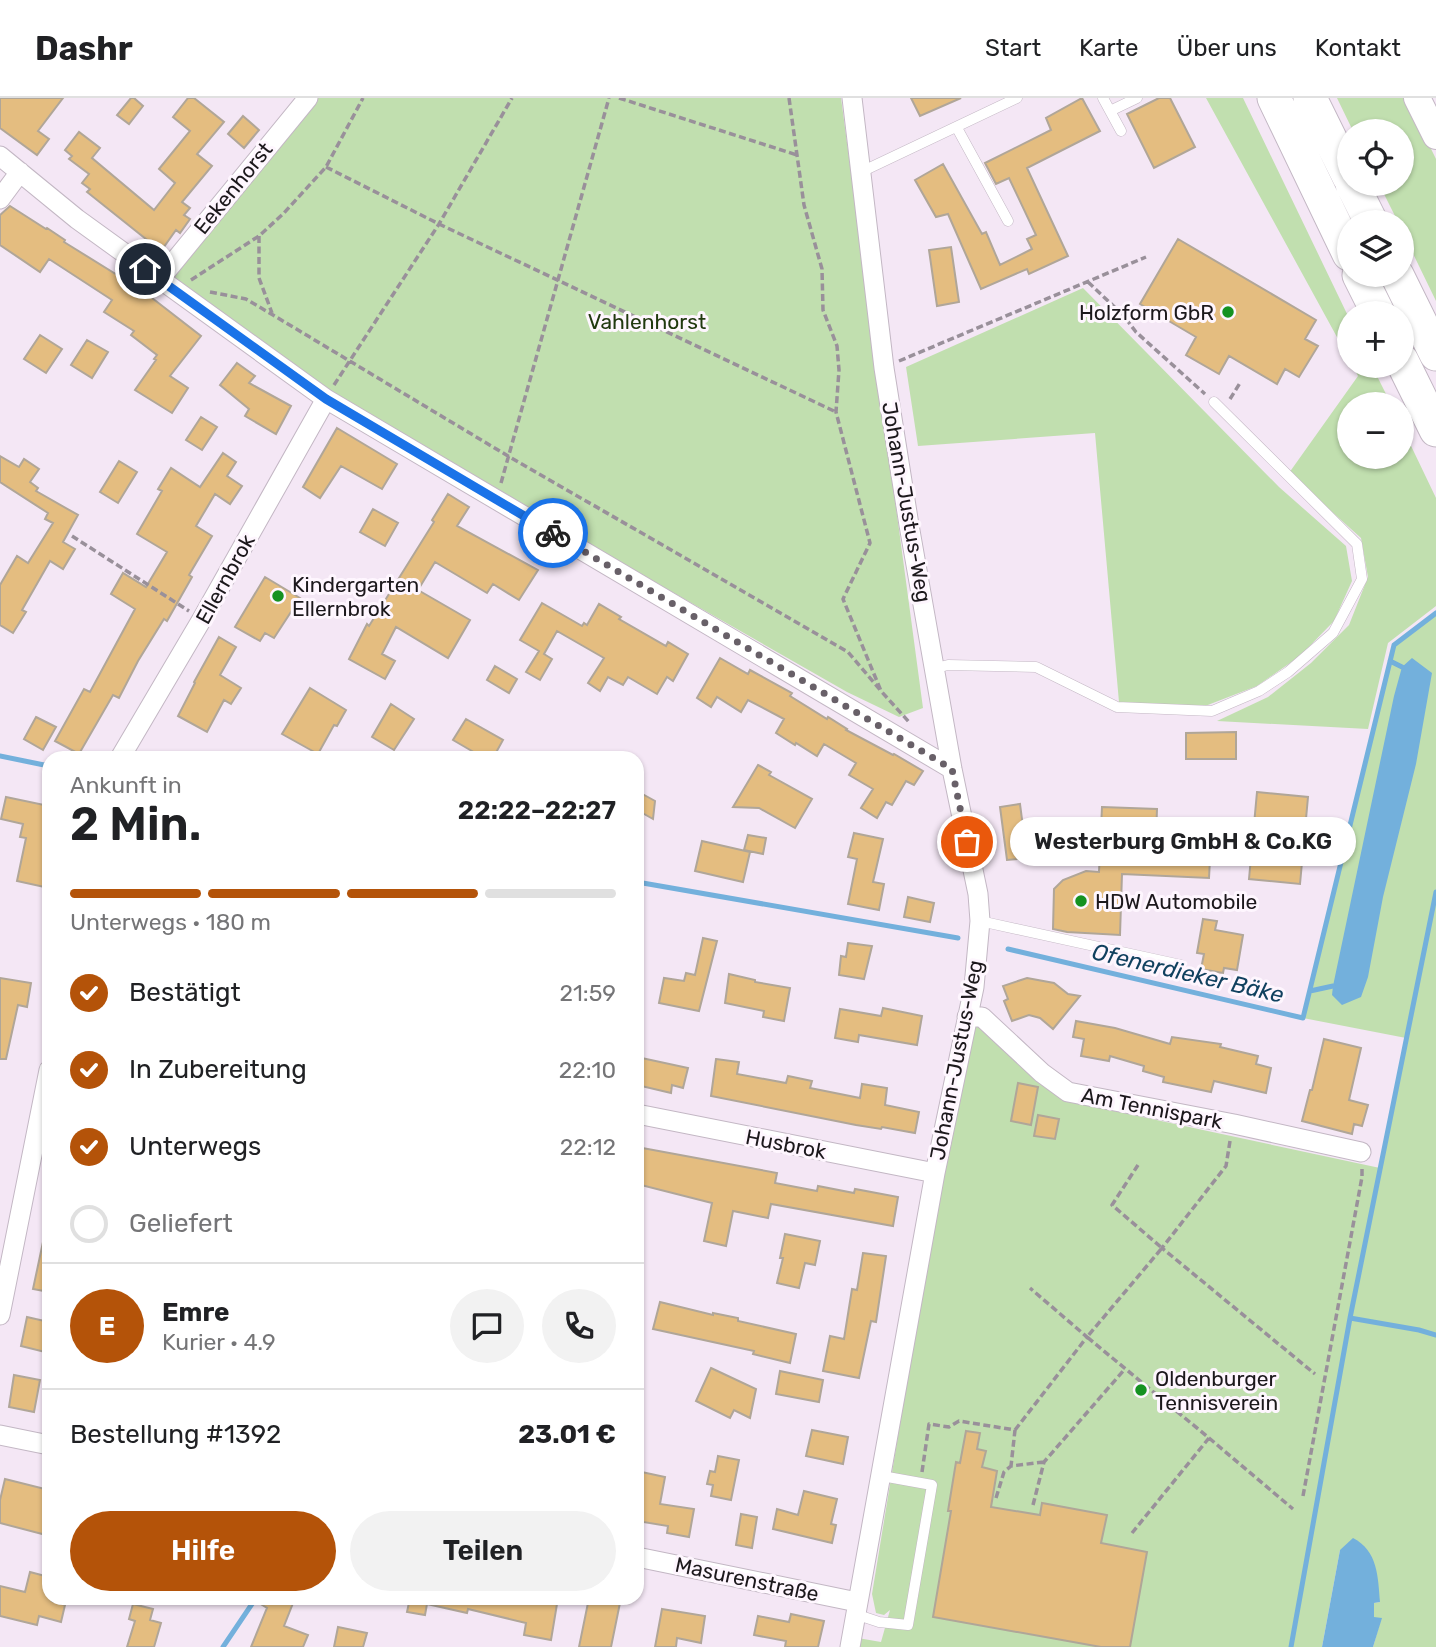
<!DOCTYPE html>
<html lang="de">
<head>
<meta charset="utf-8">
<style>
  :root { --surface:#fff; --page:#f2f2f2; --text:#202124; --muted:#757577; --line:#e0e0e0; --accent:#b45309 }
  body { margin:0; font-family:Rubik,sans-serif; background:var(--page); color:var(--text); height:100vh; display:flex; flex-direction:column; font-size:26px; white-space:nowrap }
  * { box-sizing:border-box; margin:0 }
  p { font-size:23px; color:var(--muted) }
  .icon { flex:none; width:38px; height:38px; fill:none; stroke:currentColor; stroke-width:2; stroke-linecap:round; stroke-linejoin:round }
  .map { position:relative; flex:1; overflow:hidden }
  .sheet { position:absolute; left:42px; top:653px; width:602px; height:854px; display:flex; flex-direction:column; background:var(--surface); border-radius:21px; box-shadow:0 2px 5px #0004 }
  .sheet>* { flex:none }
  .fabs { position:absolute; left:1337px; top:21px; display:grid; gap:14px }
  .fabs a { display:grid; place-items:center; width:77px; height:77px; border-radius:50%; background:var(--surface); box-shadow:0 2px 5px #0004; font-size:35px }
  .pin { position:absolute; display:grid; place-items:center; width:60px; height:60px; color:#fff; margin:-30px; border:4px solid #fff; border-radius:50%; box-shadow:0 2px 7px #0007 }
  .courier { position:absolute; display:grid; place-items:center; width:70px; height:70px; margin:-35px; border:5px solid #1a73e8; border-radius:50%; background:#fff; color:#222; box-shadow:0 2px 9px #0007 }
  .bubble { position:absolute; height:49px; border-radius:24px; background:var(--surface); box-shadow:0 2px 5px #0004; font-size:23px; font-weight:600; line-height:49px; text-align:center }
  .overview em { font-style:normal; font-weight:600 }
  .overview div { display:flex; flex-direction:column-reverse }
  .overview { display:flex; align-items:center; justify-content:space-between; height:119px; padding:0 28px }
  h1 { font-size:46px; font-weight:600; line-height:52px }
  .bar { display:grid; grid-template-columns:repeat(4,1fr); gap:10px 7px; align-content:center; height:84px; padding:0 28px }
  .bar i { height:9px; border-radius:5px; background:var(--line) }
  .bar .selected { background:var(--accent) }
  .bar p { grid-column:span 4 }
  .line { display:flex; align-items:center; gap:18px; padding:0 28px; border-top:2px solid var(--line) }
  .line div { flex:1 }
  .round { display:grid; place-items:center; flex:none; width:74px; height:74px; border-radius:37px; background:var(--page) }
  ol { padding:0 28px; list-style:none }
  li { display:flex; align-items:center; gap:21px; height:77px }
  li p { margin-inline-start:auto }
  li .icon { padding:7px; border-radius:50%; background:var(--accent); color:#fff; stroke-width:4 }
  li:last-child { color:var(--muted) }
  li i { width:38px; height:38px; border:4px solid var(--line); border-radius:50% }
  .cta { display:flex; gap:14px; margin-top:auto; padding:14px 28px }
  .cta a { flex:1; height:80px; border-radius:42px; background:var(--accent); color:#fff; font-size:28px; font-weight:600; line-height:80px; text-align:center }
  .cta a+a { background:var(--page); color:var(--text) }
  header { display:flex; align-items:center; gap:42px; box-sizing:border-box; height:98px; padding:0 35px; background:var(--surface); border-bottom:2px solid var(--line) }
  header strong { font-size:33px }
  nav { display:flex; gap:38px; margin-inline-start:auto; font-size:24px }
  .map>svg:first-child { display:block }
</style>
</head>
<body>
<header>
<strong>Dashr</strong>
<nav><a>Start</a><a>Karte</a><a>Über uns</a><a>Kontakt</a></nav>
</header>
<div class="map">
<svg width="1436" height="1549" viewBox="0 0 1436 1549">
  <rect width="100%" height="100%" fill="#f4e7f5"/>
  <path fill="#c1dfaf" d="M318 0H841L923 610 899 619 847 594 324 295 168 178 230 99Z
    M1206 0H1243L1349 220V261Z
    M1337 0H1406L1436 61V203L1402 133V124H1398L1379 86H1402V33H1353Z
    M1083 190 1279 389 1346 448 1352 483 1334 523 1300 558 1257 588 1200 610 1119 604 1095 335 918 348 906 269Z
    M1353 268H1372L1391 306H1349V359H1402V329L1436 400V508L1388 545 1368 631 1217 623 1268 599 1311 565 1349 527 1368 479 1361 440 1289 375 1358 278Z
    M1436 515V1549H1373L1381 1521 1374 1520V1505L1380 1504 1340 1452 1322 1549H850L852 1539 881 1544 890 1512 884 1517 876 1515 872 1496 967 919 1063 1002 1380 1070 1406 940 1303 920 1394 547Z"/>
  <path fill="#73b0dc" d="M1412 560 1432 575 1416 666 1383 799 1368 879 1361 899 1342 907 1332 897 1333 888 1394 598 1402 569Z
    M1353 1440C1378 1453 1378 1479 1380 1504L1374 1505V1519L1382 1520 1373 1549H1322L1340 1452Z"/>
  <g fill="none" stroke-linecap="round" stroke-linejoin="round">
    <path stroke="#73b0dc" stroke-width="5" d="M1390 563 1402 569
      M0 658 49 668
      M637 784 958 840
      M1008 851 1303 920 1394 547 1436 515
      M1310 893 1333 888
      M1350 1220 1419 1232 1436 1237
      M223 1549 256 1500
      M1291 1549 1350 1220 1436 794"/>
  </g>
  <path fill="#e4bd80" stroke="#b0a698" stroke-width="2" d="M0 0H63L38 33 49 41 37 57 0 30Z
    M131 0H134L143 8 129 26 117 17Z
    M188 0H194L224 24 197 56 212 68 182 104 190 110 184 117 190 121 180 135 176 132 161 153 87 94 90 91 82 85 89 76 69 61 72 58 65 52 79 34 100 50 92 60 154 112 175 85 159 71 190 33 173 19Z
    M911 0H961L920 18Z
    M1082 0 1100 33 1027 70 1068 158 1029 176 1027 171 981 191 948 116 936 119 915 82 943 66 982 136 986 134 1000 167 1032 151 1027 141 1036 137 1009 80 996 86 985 65 1051 32 1046 20Z
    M1159 0H1170L1195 49 1154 70 1127 16Z
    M243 18 259 32 244 50 228 36Z
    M10 108 46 131 47 130 65 142 64 144 143 193 201 238 170 278 188 290 172 315 135 292 156 262 154 261 157 257 131 237 134 233 104 214 112 202 49 161 40 174 0 147V117Z
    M1178 141 1316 222 1305 241 1318 248 1299 279 1285 271 1277 286 1229 258 1219 276 1186 257 1196 239 1140 206Z
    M951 149 959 204 937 208 929 152Z
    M40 237 62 251 46 275 24 261Z
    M87 242 108 254 92 280 71 267Z
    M237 265 255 278 249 285 291 308 276 336 245 318 249 311 220 287Z
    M201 319 217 329 202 352 186 342Z
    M337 330 397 366 382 391 341 368 320 400 303 389Z
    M223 355 236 364 227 378 242 388 230 406 215 396 196 428 212 438 189 477 192 479 167 523 164 521 138 563 119 600 113 597 79 656 55 643 84 591 90 594 135 511 111 496 123 475 146 489 167 454 137 436 162 393 158 391 171 370 200 389Z
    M0 358 19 369 24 361 39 371 30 384 38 390 36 393 78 417 63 444 75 451 63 471 50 463 22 512 26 514 13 535 0 527V487L17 458 28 465 53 425 45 421 48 415 0 384Z
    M119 363 137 374 118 405 100 394Z
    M448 396 469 409 457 428 538 472 519 502 493 486 487 495 435 464 418 492 470 522 448 560 396 529 382 556 395 563 385 581 349 561 367 526 369 528 434 424 432 422Z
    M373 411 398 425 385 448 360 434Z
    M265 479 300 500 274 540 265 535 260 543 235 529Z
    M542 505 582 528 584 525 587 527 599 506 621 519 619 521 666 548 668 544 688 556 673 583 667 579 657 596 628 579 623 587 608 579 600 593 588 585 604 560 557 533 544 556 552 561 540 582 526 574 539 553 520 542Z
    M219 539 236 549 220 577 241 590 231 606 224 602 207 634 178 618 195 585 194 584Z
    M720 560 748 576 750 572 792 595 790 598 827 621 828 619 847 631 846 632 893 657 894 656 923 673 914 687 906 683 892 707 886 704 877 720 861 710 873 691 849 677 856 665 824 646 817 658 796 645 795 647 776 635 784 621 748 602 741 614 717 599 711 609 697 600Z
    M495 568 517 581 509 595 487 582Z
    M310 590 346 612 337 628 334 627 318 656 282 636Z
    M391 606 414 621 394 652 372 639Z
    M36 619 56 629 43 652 24 641Z
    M466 621 503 642 493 660H484L453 642Z
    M1236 634V661H1186V635Z
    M758 667 771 674 769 677 812 701 795 730 759 710 733 709Z
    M637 693 655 703 653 721 637 712Z
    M1257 694 1308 699 1300 786 1249 781Z
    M6 699 49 708V790L17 783 26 740 20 739 23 726 1 721Z
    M1020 706 1027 760 1007 762 1000 709Z
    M1102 709 1157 711 1156 739 1211 742 1209 780 1122 776 1120 837 1067 834 1053 831 1054 791 1063 782 1086 773 1099 774Z
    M854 735 883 741 873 784 884 786 879 812 848 806 857 761 848 759Z
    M748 737 766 740 763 756 744 752Z
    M702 743 750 754 743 784 695 773Z
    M908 799 934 805 930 824 904 819Z
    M1203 821 1217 823 1215 832 1243 837 1237 872 1224 870 1223 875 1201 871 1204 856 1197 855Z
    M703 840 717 843 699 913 659 905 664 880 684 883 686 875 695 877Z
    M848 845 872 848 864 881 839 877 841 858 846 859Z
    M729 876 755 882V884L790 890 784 923 763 919 764 913 725 905Z
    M0 880 31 885 27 909 18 907 6 961H0Z
    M1027 880 1054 885 1068 896 1080 898 1053 931 1040 920 1029 917 1012 923 1004 903 1008 901 1003 888Z
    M883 910 922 918 917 947 859 937 858 944 835 940 840 911 881 918Z
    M1076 923 1115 930 1170 946 1172 939 1221 946 1220 949 1258 958 1256 966 1271 970 1266 995 1214 983 1211 994 1163 984 1164 979 1143 973 1144 968 1110 958 1109 963 1081 958 1084 941 1073 939Z
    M1324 941 1361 950 1349 1002 1368 1007 1362 1028 1354 1026 1352 1036 1302 1023 1310 992H1312Z
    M637 959 688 970 683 990 672 987 671 995 637 987Z
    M716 961 739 964 737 976 786 985 788 978 812 983 810 990 860 1000 862 986 887 990 885 1007 919 1014 915 1035 882 1029 881 1031 856 1027 711 998Z
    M1018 985 1038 989 1031 1027 1011 1023Z
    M1038 1017 1059 1021 1055 1041 1034 1038Z
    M637 1049 777 1075 775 1085 817 1093 818 1088 854 1095 855 1091 898 1099 893 1128 771 1106 768 1120 733 1113 726 1148 704 1143 712 1105 637 1086Z
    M785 1136 820 1143 815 1167 805 1165 799 1190 777 1185 783 1160H780Z
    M43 1144H49V1194L33 1191Z
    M863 1155 886 1158 876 1224 871 1223 859 1280 823 1273 830 1238 844 1241 852 1191 857 1192Z
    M660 1204 713 1217V1215L738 1220V1223L796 1236 790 1265 753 1256 754 1253 653 1231Z
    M27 1219 49 1224V1255L21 1248Z
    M711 1270 756 1291 750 1320 734 1312 730 1320 696 1303Z
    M780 1273 823 1282 819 1304 776 1296Z
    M14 1277 40 1282 34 1314 9 1309Z
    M812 1332 848 1339 843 1366 806 1358Z
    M966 1333 980 1335 977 1351 986 1353 982 1369 997 1373 991 1409 1040 1417 1042 1405 1107 1417 1101 1445 1147 1454 1130 1549H1101L933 1519 951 1413H948L956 1364 960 1365Z
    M718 1358 739 1362 731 1402 711 1398 713 1387 707 1386 710 1373 715 1374Z
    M637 1373 665 1379 660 1406 694 1411 689 1439 667 1435 668 1428 637 1423Z
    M5 1381 49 1392V1425L46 1437 0 1425V1402Z
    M804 1393 837 1401 831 1426 836 1427 832 1445 773 1431 777 1411 798 1417Z
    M741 1416 757 1419 752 1450 736 1447Z
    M30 1474 49 1479V1500H53L52 1503 65 1507 61 1524 39 1518 37 1527 0 1518V1488L25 1494Z
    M251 1500H295L284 1528 308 1537 303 1549H251L267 1510Z
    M410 1500H558L551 1542 524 1537 526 1525 468 1511 467 1515 427 1506 425 1517 407 1514Z
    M589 1500H621L611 1549H579Z
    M133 1506 153 1511 150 1522 161 1525 154 1549H127L135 1523 129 1521Z
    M662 1511 705 1518 701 1545 677 1540 676 1549H655Z
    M791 1516 824 1523 818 1549H785L786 1543 754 1537 758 1518 789 1524Z
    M338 1529 367 1535 363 1549H334Z"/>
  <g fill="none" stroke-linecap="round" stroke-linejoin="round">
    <defs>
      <path id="lane" d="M1103 0 1121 33
        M1110 13 1137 0
        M957 30 1008 123
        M861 74 1017 0
        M936 570 948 567 1036 569 1117 609 1212 613 1259 593 1288 574 1333 535 1362 481 1357 446 1214 304
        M980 823 1181 867
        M855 1516 879 1524 908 1527 932 1387 882 1378"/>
      <path id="street" d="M0 58 77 121 326 301 952 671
        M0 101 20 74
        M159 182 308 0
        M120 660 202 521 326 301
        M967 919H982L1042 975 1068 994 1234 1026 1361 1054
        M637 1016 935 1075
        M0 1217 49 972
        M0 1337 49 1347
        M637 1459 857 1504
        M850 1549 935 1075 974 889 980 823 978 796 952 671 909 427 884 270 852 0"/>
      <path id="secondary" d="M1417 0 1436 38"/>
      <path id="highway" d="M1274 0 1349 156
        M1310 0 1349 79
        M1352 86 1371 124
        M1359 177 1378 215
        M1397 177 1436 256
        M1402 263 1436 332"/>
    </defs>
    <use href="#lane" stroke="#c3b7c4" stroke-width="11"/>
    <use href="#street" stroke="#c3b7c4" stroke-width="21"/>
    <use href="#secondary" stroke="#c3b7c4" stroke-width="28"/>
    <use href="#highway" stroke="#c3b7c4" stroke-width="35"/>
    <path stroke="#99909a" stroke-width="3.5" stroke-dasharray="7 3.5" stroke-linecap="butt" d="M619 0 797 57
      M789 0 804 107 822 171 823 212 837 248 839 272 836 314 870 445 843 501 881 593 909 624
      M326 69 439 126 836 314
      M259 138V180L272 215
      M191 182 259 138 283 116 326 69 363 0
      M1088 184 1123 217 1136 234 1205 296
      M210 194 246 201 273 217 508 358 848 554 881 593
      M899 263 1146 159
      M334 287 439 126 512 0
      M1230 301 1240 285
      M501 385 609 0
      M72 438 189 513
      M1230 1043 1226 1068 1162 1150 1315 1276
      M1015 1332 1087 1239 1030 1190
      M1209 1340 1293 1411
      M922 1374 929 1326 949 1329 959 1323 1015 1332 1011 1368 1044 1364
      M1303 1398 1362 1079V1070
      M996 1400 1004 1374 1011 1368
      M1033 1407 1044 1364 1124 1272
      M1132 1435 1209 1340 1087 1239 1162 1150 1112 1107 1138 1067"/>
    <use href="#lane" stroke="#fff" stroke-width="10"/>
    <use href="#street" stroke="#fff" stroke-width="19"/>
    <use href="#secondary" stroke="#fff" stroke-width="26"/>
    <use href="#highway" stroke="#fff" stroke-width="33"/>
  </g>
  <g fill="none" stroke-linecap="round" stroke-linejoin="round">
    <path stroke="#686068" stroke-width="7" stroke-dasharray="0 12.6" d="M553 435 952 671 967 744"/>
    <path stroke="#1a73e8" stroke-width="9" d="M145 171 326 301 553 435"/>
  </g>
  <g fill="#169221" stroke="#fef6fe" stroke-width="2.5">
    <circle cx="1228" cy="214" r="7"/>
    <circle cx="278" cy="498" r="7"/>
    <circle cx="1081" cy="803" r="7"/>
    <circle cx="1141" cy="1292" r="7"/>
  </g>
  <g text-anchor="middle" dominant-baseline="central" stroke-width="6" stroke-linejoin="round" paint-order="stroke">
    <g font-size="21" fill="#1c181c" stroke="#fef6fe">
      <text transform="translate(233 90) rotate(-51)">Eekenhorst</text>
      <text transform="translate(907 404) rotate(80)">Johann-Justus-Weg</text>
      <text transform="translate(225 481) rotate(-61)">Ellernbrok</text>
      <text transform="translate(956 962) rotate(-79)">Johann-Justus-Weg</text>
      <text transform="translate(1152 1010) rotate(11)">Am Tennispark</text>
      <text transform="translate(786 1046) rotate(11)">Husbrok</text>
      <text transform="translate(747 1481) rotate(12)">Masurenstraße</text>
    </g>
    <g font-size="21" fill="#1c181c" stroke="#fef6fe" text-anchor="start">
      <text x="1214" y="214" text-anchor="end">Holzform GbR</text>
      <text x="292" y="486">Kindergarten<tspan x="292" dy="24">Ellernbrok</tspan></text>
      <text x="1095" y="803">HDW Automobile</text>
      <text x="1155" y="1280">Oldenburger<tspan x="1155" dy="24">Tennisverein</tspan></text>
    </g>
    <g font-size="21" fill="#21390f" stroke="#fef6fe">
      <text x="647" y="223">Vahlenhorst</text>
    </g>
    <g font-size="23" font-style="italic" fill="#11415f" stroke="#fef6fe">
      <text transform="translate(1188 875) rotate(13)">Ofenerdieker Bäke</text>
    </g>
  </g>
</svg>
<div class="fabs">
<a><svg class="icon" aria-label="locate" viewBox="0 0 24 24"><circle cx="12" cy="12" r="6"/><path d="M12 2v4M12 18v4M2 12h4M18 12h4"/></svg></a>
<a><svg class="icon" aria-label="layers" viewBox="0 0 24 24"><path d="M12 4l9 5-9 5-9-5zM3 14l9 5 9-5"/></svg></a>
<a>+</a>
<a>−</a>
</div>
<div class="pin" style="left:967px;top:744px;background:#ea580c"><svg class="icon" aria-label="bag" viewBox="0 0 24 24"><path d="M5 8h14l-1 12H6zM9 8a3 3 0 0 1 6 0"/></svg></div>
<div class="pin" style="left:145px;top:171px;background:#1f2937"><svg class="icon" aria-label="home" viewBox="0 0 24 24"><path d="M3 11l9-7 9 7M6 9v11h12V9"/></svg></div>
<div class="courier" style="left:553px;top:435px"><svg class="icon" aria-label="bike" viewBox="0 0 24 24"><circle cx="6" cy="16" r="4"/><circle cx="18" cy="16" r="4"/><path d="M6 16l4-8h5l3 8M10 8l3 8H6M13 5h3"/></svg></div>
<div class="bubble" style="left:1010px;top:719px;width:346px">Westerburg GmbH &amp; Co.KG</div>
<section class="sheet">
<div class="overview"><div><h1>2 Min.</h1><p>Ankunft in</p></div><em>22:22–22:27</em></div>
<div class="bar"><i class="selected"></i><i class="selected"></i><i class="selected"></i><i></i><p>Unterwegs · 180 m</p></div>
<ol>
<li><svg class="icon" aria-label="check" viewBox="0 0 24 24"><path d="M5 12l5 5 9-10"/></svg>Bestätigt<p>21:59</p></li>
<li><svg class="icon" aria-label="check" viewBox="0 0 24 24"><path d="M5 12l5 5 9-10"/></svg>In Zubereitung<p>22:10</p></li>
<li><svg class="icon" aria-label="check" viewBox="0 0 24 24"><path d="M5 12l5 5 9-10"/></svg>Unterwegs<p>22:12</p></li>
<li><i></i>Geliefert</li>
</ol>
<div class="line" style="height:126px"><b class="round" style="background:var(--accent);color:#fff">E</b><div><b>Emre</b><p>Kurier · 4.9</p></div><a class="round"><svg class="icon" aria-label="chat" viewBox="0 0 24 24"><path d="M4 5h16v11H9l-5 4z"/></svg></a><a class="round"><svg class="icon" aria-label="phone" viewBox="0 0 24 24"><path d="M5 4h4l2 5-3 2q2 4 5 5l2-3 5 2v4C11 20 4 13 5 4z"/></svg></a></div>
<div class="line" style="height:91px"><div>Bestellung #1392</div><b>23.01 €</b></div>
<div class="cta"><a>Hilfe</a><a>Teilen</a></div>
</section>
</div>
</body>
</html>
